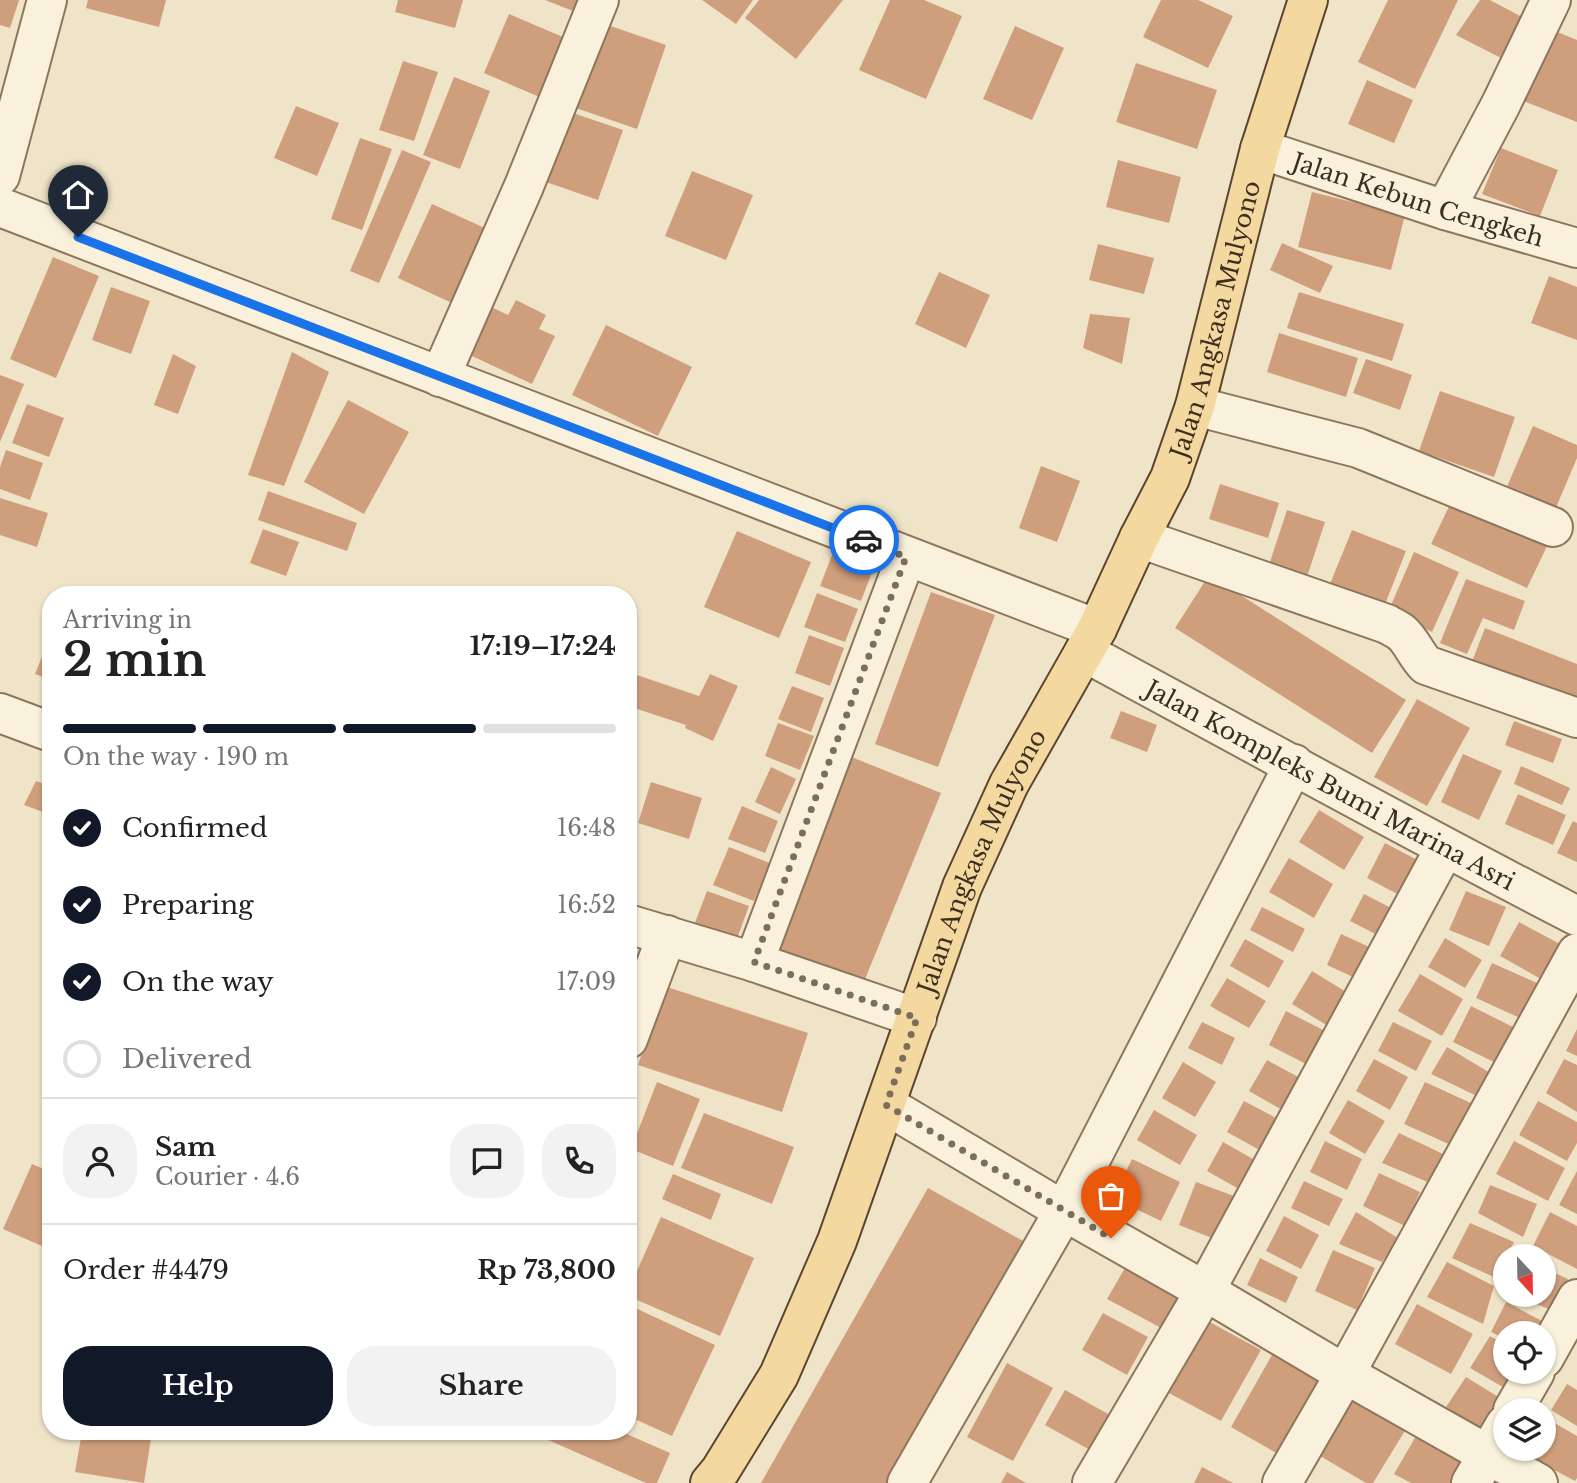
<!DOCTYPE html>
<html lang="en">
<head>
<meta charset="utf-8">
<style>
  :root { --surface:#fff; --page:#f2f2f2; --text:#222; --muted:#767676; --line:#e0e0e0; --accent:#111827 }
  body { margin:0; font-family:"Libre Baskerville",serif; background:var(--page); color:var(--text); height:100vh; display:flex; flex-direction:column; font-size:26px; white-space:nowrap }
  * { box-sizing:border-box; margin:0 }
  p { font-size:23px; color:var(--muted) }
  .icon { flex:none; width:38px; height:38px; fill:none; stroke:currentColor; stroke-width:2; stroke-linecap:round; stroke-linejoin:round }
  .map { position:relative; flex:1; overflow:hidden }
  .panel { position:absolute; left:42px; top:586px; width:595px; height:854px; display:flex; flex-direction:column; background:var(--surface); border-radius:28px; box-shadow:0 2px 5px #0004 }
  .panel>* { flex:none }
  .needle { width:46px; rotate:158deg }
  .controls { position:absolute; left:1493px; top:1244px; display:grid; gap:14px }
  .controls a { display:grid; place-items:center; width:63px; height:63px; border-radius:50%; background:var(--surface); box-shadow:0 2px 5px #0004; font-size:35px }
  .pin { position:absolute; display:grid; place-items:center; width:60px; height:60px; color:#fff; margin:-72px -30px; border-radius:50% 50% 50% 0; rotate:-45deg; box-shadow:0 0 7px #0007 }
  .pin .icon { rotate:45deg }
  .courier { position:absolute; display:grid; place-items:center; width:70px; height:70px; margin:-35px; border:5px solid #1a73e8; border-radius:50%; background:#fff; color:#222; box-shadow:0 2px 9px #0007 }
  .headline em { font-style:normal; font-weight:700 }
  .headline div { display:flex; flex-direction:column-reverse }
  .headline { display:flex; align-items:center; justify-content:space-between; height:119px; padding:0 21px }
  h1 { font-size:46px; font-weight:700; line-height:52px }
  .bar { display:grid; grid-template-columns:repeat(4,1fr); gap:10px 7px; align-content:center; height:84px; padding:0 21px }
  .bar i { height:9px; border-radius:5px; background:var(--line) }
  .bar .selected { background:var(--accent) }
  .bar p { grid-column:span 4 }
  .line { display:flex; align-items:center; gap:18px; padding:0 21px; border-top:2px solid var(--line) }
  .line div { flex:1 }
  .round { display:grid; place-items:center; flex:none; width:74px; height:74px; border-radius:28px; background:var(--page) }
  ol { padding:0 21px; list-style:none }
  li { display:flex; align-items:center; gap:21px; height:77px }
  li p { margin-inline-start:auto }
  li .icon { padding:7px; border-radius:50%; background:var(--accent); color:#fff; stroke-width:4 }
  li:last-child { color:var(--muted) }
  li i { width:38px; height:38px; border:4px solid var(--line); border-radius:50% }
  .action { display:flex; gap:14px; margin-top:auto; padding:14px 21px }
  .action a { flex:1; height:80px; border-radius:28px; background:var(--accent); color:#fff; font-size:28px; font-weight:700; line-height:80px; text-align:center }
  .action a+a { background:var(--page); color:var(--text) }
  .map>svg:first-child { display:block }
</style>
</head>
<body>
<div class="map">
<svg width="1577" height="1483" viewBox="0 0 1577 1483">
  <rect width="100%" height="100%" fill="#f0e4c8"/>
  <path fill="#cf9f7d" d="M0 0H19L10 28 0 25Z
    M88 0H166L159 27 86 8Z
    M398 0H463L455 28 395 12Z
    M545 0H583L578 13Z
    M702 0H753L736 24Z
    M759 0H843L796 59 745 18Z
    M890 0H924L962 16 926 99 859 70Z
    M1161 0H1198L1233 16 1208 68 1143 37Z
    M1388 0H1458L1415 89 1358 62Z
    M1480 0H1490L1524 18 1505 60 1456 35Z
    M509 14 570 40 544 99 484 73Z
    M599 22 666 45 637 129 570 106Z
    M1015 26 1064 48 1032 120 983 99Z
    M1550 29 1577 40V122L1521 100Z
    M403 61 438 72 414 141 379 130Z
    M1136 63 1217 90 1197 149 1116 122Z
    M454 77 490 91 460 169 423 155Z
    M1367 80 1413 100 1394 143 1348 124Z
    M296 106 339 123 317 176 274 158Z
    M570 112 623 130 598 200 546 182Z
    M360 138 392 149 362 230 331 219Z
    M1501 148 1558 170 1540 216 1482 194Z
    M402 150 431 162 379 283 350 271Z
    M1118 160 1181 177 1169 223 1106 207Z
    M692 171 753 195 726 260 665 236Z
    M1312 192 1405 215 1391 270 1298 247Z
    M432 204 487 229 452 303 398 278Z
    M1282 243 1333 266 1320 293 1270 270Z
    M1098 244 1154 258 1144 294 1089 280Z
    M53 257 99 276 56 378 10 359Z
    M939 272 990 295 966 348 915 324Z
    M1549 276 1577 287V340L1531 323Z
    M111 287 150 301 131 354 92 340Z
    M1299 292 1404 324 1392 361 1287 328Z
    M516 300 546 315 539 329 555 336 532 384 461 351 483 303 508 315Z
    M1090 314 1130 318 1122 364 1083 348Z
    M606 325 692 367 658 436 572 395Z
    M1279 333 1358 358 1346 397 1267 372Z
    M292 352 329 372 284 486 248 475Z
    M173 354 196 366 178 414 154 405Z
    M1366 359 1412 375 1400 410 1353 393Z
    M0 375 24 384 0 442Z
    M1440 391 1515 417 1494 477 1419 451Z
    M348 400 409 432 364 514 304 482Z
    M27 404 64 418 49 457 12 443Z
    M1533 426 1577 445V458L1552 517 1503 496Z
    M6 450 43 463 30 500 0 489V467Z
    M1041 466 1080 481 1057 542 1019 528Z
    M1220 484 1279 503 1268 538 1209 519Z
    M268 491 357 523 347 551 258 520Z
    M0 498 48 513 37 547 0 535Z
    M1453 498 1549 542 1527 588 1431 544Z
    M1287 510 1325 522 1303 589 1265 577Z
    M263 529 299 542 286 576 250 563Z
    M1352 530 1406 551 1382 612 1327 591Z
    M737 531 811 562 779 638 704 607Z
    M1414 552 1459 572 1432 632 1388 612Z
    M832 555 873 570 861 601 820 586Z
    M1209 575 1406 700 1372 753 1175 628Z
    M1466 579 1525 601 1514 630 1483 618 1467 654 1440 643Z
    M931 592 995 615 938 767 875 744Z
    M817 593 858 609 845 642 804 627Z
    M1485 628 1577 664V705L1471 664Z
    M51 634V680L35 674Z
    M809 635 844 648 830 686 795 673Z
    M628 672 699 696 710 674 738 686 713 741 685 728 686 725 628 706Z
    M792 686 824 698 811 732 778 719Z
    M1417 699 1470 728 1427 806 1374 777Z
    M1121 711 1157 725 1147 752 1110 738Z
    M1514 721 1562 739 1553 763 1505 745Z
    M778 723 814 736 800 770 765 756Z
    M1463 754 1502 771 1479 820 1441 802Z
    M849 756 941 793 859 994 766 956Z
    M1521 766 1570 788 1562 805 1514 784Z
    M771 767 796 779 780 814 755 802Z
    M36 781 51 786V815L24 805Z
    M651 782 702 798 689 839 638 823Z
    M1518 794 1566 815 1553 845 1505 824Z
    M742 806 778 821 765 853 728 839Z
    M1319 810 1364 837 1344 870 1299 842Z
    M1573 821 1577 823V862L1557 853Z
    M1385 843 1423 863 1405 898 1367 878Z
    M729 847 770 863 754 901 713 885Z
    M1289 858 1333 884 1314 918 1269 892Z
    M707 891 749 906 735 944 693 928Z
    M1466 891 1506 907 1489 946 1449 930Z
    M1364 894 1403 914 1389 941 1350 921Z
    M1262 907 1305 929 1293 952 1250 930Z
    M1519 922 1560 944 1541 979 1500 956Z
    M1341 934 1376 950 1362 981 1327 965Z
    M1445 938 1482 960 1465 988 1428 967Z
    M1245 939 1284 961 1269 988 1230 966Z
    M628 951 649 958 628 998Z
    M1492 963 1537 983 1520 1018 1476 998Z
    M1312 971 1348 993 1328 1026 1292 1004Z
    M1420 974 1463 999 1442 1036 1398 1011Z
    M1227 978 1266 1001 1249 1028 1210 1006Z
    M664 986 808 1033 782 1112 638 1065Z
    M1471 1006 1515 1028 1498 1064 1453 1042Z
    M1286 1011 1325 1031 1308 1065 1269 1045Z
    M1202 1022 1235 1038 1222 1065 1188 1048Z
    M1393 1022 1432 1041 1416 1071 1378 1051Z
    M1577 1029V1056L1566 1051Z
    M1447 1047 1492 1074 1479 1097 1431 1074Z
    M1374 1059 1408 1077 1390 1110 1356 1091Z
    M1564 1059 1577 1065V1112L1546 1093Z
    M1267 1060 1302 1079 1284 1111 1249 1091Z
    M1183 1062 1216 1082 1195 1117 1162 1098Z
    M657 1082 700 1099 673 1166 631 1149Z
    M1425 1082 1473 1104 1453 1146 1404 1124Z
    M1348 1100 1385 1121 1365 1154 1329 1133Z
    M1244 1101 1280 1120 1263 1152 1227 1132Z
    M1538 1101 1577 1122V1143L1567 1161 1519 1135Z
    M1154 1110 1197 1135 1180 1165 1137 1140Z
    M704 1113 794 1147 772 1204 681 1168Z
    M1399 1133 1443 1154 1430 1183 1382 1163Z
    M1325 1141 1362 1159 1347 1190 1310 1172Z
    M1514 1141 1565 1168 1548 1201 1496 1174Z
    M1223 1142 1253 1159 1237 1188 1207 1171Z
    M1132 1159 1180 1182 1161 1221 1113 1198Z
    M32 1164 51 1172V1250L3 1229Z
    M1577 1171V1214L1559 1205Z
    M1379 1173 1420 1192 1405 1226 1363 1206Z
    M673 1174 721 1194 711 1220 662 1199Z
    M1304 1181 1343 1199 1329 1226 1291 1208Z
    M1196 1182 1234 1196 1217 1240 1179 1225Z
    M1490 1185 1537 1204 1523 1237 1478 1213Z
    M928 1188 1032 1246 898 1483H761Z
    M1356 1212 1398 1238 1382 1262 1339 1244Z
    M1550 1212 1577 1226V1269L1533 1246Z
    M1284 1216 1319 1235 1301 1269 1266 1251Z
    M661 1217 754 1258 720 1336 628 1296V1291Z
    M1470 1223 1514 1242 1507 1256H1505V1260L1496 1278 1452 1258Z
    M1333 1250 1375 1268 1357 1310 1315 1291Z
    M1260 1258 1298 1277 1286 1303 1247 1285Z
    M1447 1262 1494 1286 1483 1324 1427 1297Z
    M1126 1266 1184 1297 1165 1330 1107 1299Z
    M1544 1268 1568 1279 1551 1310 1515 1295H1544Z
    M1506 1302 1546 1323 1541 1334H1505V1339L1491 1332Z
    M1417 1304 1473 1334 1451 1374 1395 1344Z
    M631 1306 715 1345 672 1436 628 1416V1312Z
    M1103 1313 1148 1337 1127 1375 1082 1350Z
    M1206 1320 1261 1350 1221 1421 1167 1392Z
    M1490 1336 1505 1345V1372H1519L1508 1390 1470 1368Z
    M1272 1355 1319 1382 1278 1454 1231 1427Z
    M1007 1363 1053 1388 1013 1461 967 1437Z
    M1466 1377 1500 1398 1481 1429 1446 1407Z
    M1567 1384 1577 1390V1426L1551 1410Z
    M1065 1390 1110 1415 1090 1450 1045 1425Z
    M1350 1395 1406 1429 1373 1483H1366L1315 1453Z
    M1544 1417 1577 1436V1478L1575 1481 1524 1454 1527 1449H1544Z
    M82 1432H152L144 1483 75 1472Z
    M530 1432H622L670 1453 657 1483H646Z
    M1416 1436 1470 1466 1461 1483H1411L1394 1474Z
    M1202 1467 1233 1483H1194Z
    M1007 1472 1026 1483H1001Z"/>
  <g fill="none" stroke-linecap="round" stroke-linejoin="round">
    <defs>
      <g id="minor">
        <path id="s1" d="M1260 149 1445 210 1577 248"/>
        <path d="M0 176 47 0"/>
        <path d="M0 207 1097 629"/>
        <path d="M1445 210 1501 104 1551 0"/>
        <path d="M440 377 524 186 599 0"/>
        <path d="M1195 406 1358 448 1553 527"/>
        <path d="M1139 538 1387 624C1392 627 1397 629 1402 633 1412 642 1416 655 1426 665L1577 718"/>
        <path id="s2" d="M1084 652C1248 740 1411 831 1577 916"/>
        <path d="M0 713 51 732"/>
        <path d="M628 924 754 962 917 1018"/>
        <path d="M754 962 906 557"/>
        <path d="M628 1039 667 935"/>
        <path d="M886 1105 1064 1211 1205 1291 1345 1374 1538 1483"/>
        <path d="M1544 1358 1577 1299"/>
        <path d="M1513 1410 1535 1372"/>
        <path d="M907 1483 1064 1211 1294 764"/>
        <path d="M1092 1483 1205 1291 1445 848"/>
        <path d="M1282 1483 1345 1374 1577 953"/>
        <path d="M1471 1483 1505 1425"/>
      </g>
      <g id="major">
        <path id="s3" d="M710 1483 720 1471 779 1375 837 1241 962 887 1009 784 1097 629 1139 538 1170 478 1195 406 1260 149 1308 0"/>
      </g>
    </defs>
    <use href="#minor" stroke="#8d765c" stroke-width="42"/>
    <use href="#major" stroke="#5b4430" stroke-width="42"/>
    <use href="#minor" stroke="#faf1dc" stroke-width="38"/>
    <use href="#major" stroke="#f3d9a0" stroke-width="38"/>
  </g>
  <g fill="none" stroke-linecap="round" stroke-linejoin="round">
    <path stroke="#7c6e5b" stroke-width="7" stroke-dasharray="0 12.6" d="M864 540 906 557 754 962 917 1018 886 1105 1111 1238"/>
    <path stroke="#1a73e8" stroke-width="9" d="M78 237 864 540"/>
  </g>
  <g text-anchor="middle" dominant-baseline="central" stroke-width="5" stroke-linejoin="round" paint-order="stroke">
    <g font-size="24" fill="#3d2e20" stroke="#f7eed8">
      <text stroke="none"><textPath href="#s1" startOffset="166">Jalan Kebun Cengkeh</textPath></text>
      <text stroke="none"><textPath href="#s3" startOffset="1274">Jalan Angkasa Mulyono</textPath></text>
      <text stroke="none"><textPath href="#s2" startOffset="280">Jalan Kompleks Bumi Marina Asri</textPath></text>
      <text stroke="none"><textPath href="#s3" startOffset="681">Jalan Angkasa Mulyono</textPath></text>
    </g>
  </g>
</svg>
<div class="controls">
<a><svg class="needle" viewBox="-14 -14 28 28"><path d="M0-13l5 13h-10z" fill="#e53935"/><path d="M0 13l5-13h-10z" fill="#767676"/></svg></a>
<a><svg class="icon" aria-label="locate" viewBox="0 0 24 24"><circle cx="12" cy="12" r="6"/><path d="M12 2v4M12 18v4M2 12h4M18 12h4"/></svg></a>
<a><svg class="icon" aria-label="layers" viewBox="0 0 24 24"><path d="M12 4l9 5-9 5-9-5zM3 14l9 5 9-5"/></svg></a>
</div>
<div class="pin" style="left:1111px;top:1238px;background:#ea580c"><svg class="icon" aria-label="bag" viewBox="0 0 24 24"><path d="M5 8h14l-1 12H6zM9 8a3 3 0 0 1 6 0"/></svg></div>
<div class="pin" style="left:78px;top:237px;background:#1f2937"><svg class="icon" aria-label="home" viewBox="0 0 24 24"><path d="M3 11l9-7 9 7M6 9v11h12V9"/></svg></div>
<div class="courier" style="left:864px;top:540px"><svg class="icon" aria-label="car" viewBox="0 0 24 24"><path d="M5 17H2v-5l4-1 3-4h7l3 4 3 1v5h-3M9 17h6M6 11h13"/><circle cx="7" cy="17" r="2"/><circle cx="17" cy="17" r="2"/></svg></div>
<section class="panel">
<div class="headline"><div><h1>2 min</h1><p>Arriving in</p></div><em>17:19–17:24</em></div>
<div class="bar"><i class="selected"></i><i class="selected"></i><i class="selected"></i><i></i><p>On the way · 190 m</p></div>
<ol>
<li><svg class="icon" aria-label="check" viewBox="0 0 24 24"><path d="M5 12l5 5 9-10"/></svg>Confirmed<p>16:48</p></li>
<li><svg class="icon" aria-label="check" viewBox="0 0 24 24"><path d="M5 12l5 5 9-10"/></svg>Preparing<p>16:52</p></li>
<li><svg class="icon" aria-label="check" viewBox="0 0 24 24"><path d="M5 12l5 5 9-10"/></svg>On the way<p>17:09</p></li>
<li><i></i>Delivered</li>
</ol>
<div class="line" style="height:126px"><a class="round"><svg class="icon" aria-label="person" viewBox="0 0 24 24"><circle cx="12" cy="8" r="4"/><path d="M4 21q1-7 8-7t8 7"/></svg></a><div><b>Sam</b><p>Courier · 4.6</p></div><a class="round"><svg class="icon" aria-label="chat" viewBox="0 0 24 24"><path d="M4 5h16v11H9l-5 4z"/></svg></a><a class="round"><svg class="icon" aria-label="phone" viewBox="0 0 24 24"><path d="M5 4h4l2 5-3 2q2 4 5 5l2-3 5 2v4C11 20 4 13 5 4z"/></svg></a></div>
<div class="line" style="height:91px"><div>Order #4479</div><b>Rp 73,800</b></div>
<div class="action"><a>Help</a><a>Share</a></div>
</section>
</div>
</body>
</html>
